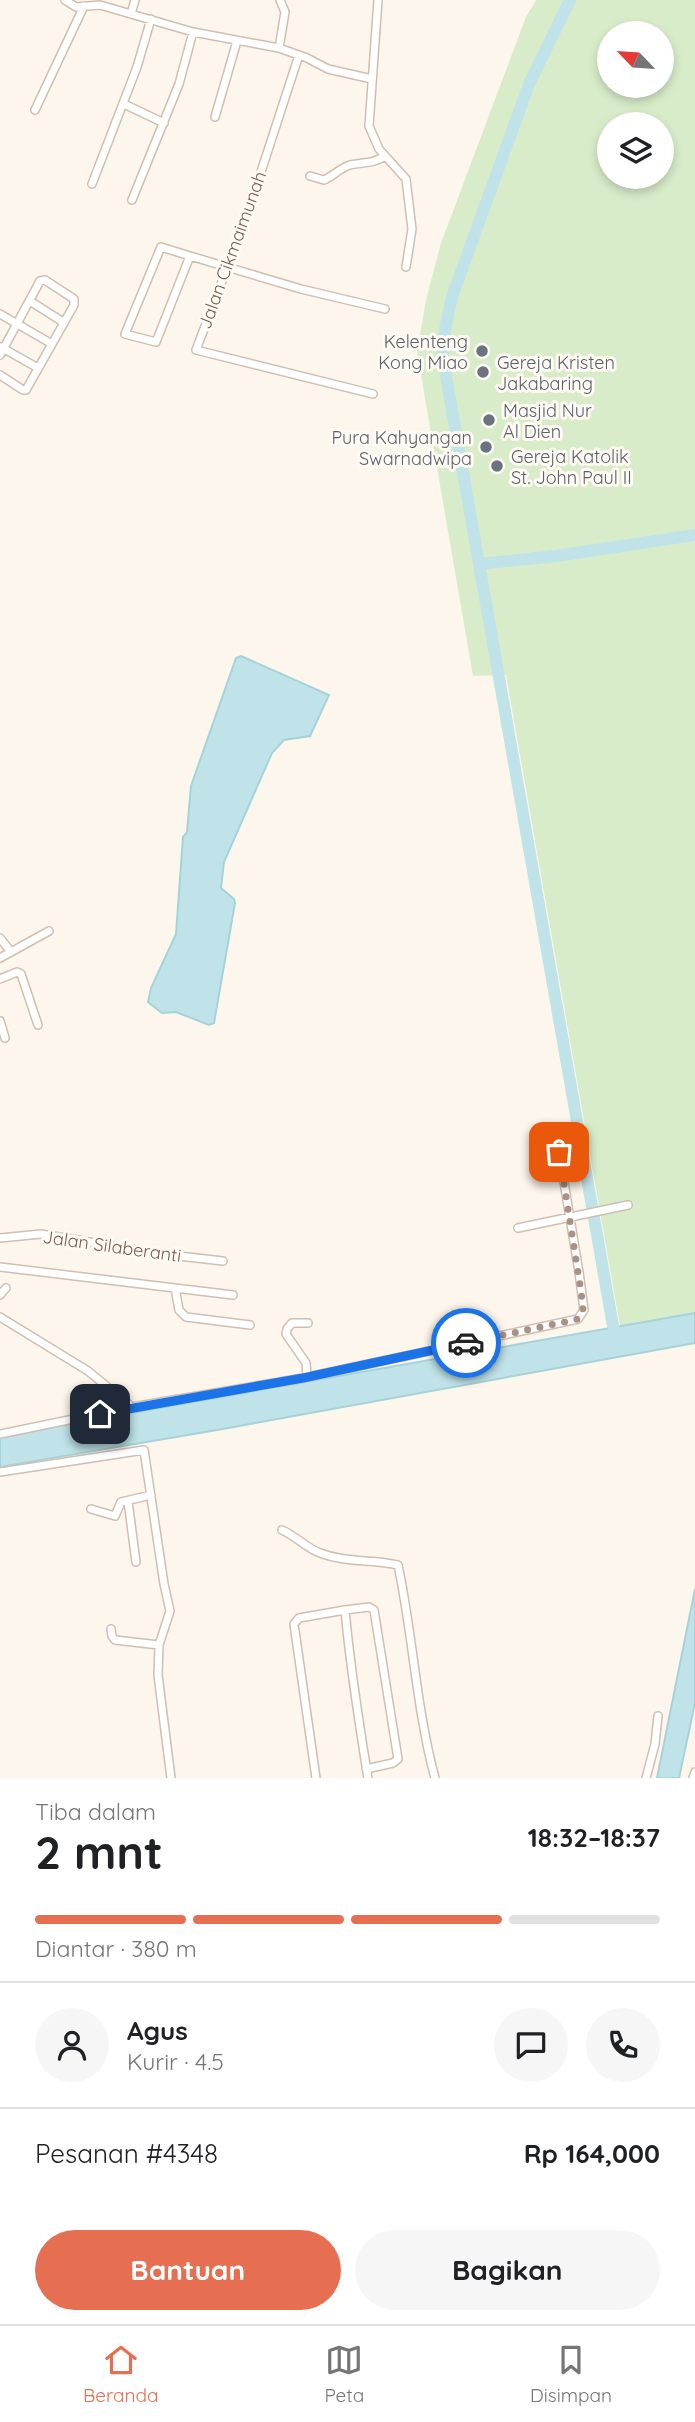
<!DOCTYPE html>
<html lang="id">
<head>
<meta charset="utf-8">
<style>
  :root { --surface:#fff; --page:#f6f6f6; --text:#202124; --muted:#757577; --line:#e0e0e0; --accent:#e76f51 }
  body { margin:0; font-family:Quicksand,sans-serif; background:var(--page); color:var(--text); height:100vh; display:flex; flex-direction:column; font-size:26px; white-space:nowrap }
  * { box-sizing:border-box; margin:0 }
  p { font-size:23px; color:var(--muted) }
  .icon { flex:none; width:38px; height:38px; fill:none; stroke:currentColor; stroke-width:2; stroke-linecap:round; stroke-linejoin:round }
  .map { position:relative; height:1778px; overflow:hidden }
  .sheet { display:flex; flex-direction:column; background:var(--surface); flex:1 }
  .sheet>* { flex:none }
  .needle { width:46px; rotate:295deg }
  .fabs { position:absolute; left:597px; top:21px; display:grid; gap:14px }
  .fabs a { display:grid; place-items:center; width:77px; height:77px; border-radius:50%; background:var(--surface); box-shadow:0 4px 10px #0003; font-size:35px }
  .pin { position:absolute; display:grid; place-items:center; width:60px; height:60px; color:#fff; margin:-30px; border-radius:14px; box-shadow:0 4px 10px #0006 }
  .courier { position:absolute; display:grid; place-items:center; width:70px; height:70px; margin:-35px; border:5px solid #1a73e8; border-radius:50%; background:#fff; color:#222; box-shadow:0 2px 9px #0007 }
  .overview em { font-style:normal; font-weight:700 }
  .overview div { display:flex; flex-direction:column-reverse }
  .overview { display:flex; align-items:center; justify-content:space-between; height:119px; padding:0 35px }
  h1 { font-size:46px; font-weight:700; line-height:52px }
  .bar { display:grid; grid-template-columns:repeat(4,1fr); gap:10px 7px; align-content:center; height:84px; padding:0 35px }
  .bar i { height:9px; border-radius:5px; background:var(--line) }
  .bar .active { background:var(--accent) }
  .bar p { grid-column:span 4 }
  .line { display:flex; align-items:center; gap:18px; padding:0 35px; border-top:2px solid var(--line) }
  .line div { flex:1 }
  .round { display:grid; place-items:center; flex:none; width:74px; height:74px; border-radius:37px; background:var(--page) }
  .primary-button { display:flex; gap:14px; margin-top:auto; padding:14px 35px }
  .primary-button a { flex:1; height:80px; border-radius:42px; background:var(--accent); color:#fff; font-size:28px; font-weight:700; line-height:80px; text-align:center }
  .primary-button a+a { background:var(--page); color:var(--text) }
  .tabs { display:flex; justify-content:space-around; align-items:center; height:98px; border-top:2px solid var(--line); background:var(--surface); font-size:19px; color:var(--muted) }
  .tabs a { display:grid; justify-items:center; gap:4px }
  .tabs .active { color:var(--accent) }
  .map>svg:first-child { display:block }
</style>
</head>
<body>
<div class="map">
<svg width="695" height="1778" viewBox="0 0 695 1778">
  <rect width="100%" height="100%" fill="#fdf6ec"/>
  <path fill="#d8ecc9" fill-rule="evenodd" d="M536 0H695V1313L620 1326 506 675 473 676 417 352 426 300 441 243 526 17ZM609 33H662V86H609ZM609 124H662V177H609Z"/>
  <path fill="#bfe3e8" stroke="#a5d3da" stroke-width="2" d="M241 656 329 695 310 736 284 740 272 753 224 862 221 888 234 899 235 903 214 1023 209 1025 176 1012 162 1013 148 1002 151 988 176 934 183 837 187 832 191 786 236 658Z
    M695 1313V1343L217 1430 0 1467V1436Z
    M695 1589V1703L679 1778H657Z"/>
  <g fill="none" stroke-linecap="round" stroke-linejoin="round">
    <path stroke="#bfe3e8" stroke-width="12" d="M570 0 529 84 452 297 445 329 443 359 613 1326
      M479 564 556 556 695 535"/>
    <defs>
      <path id="street" d="M65 0 76 7 100 5 193 32 279 48 307 58 328 69 372 79
        M378 0 369 126 379 149 406 179 412 229 406 267
        M131 14 135 0
        M279 48 285 12 280 0
        M299 55 246 218 196 350 373 394
        M124 104 164 123
        M35 110 84 6
        M215 117 237 41
        M310 176 324 180C333 176 340 168 350 165 363 162 373 164 385 156
        M92 184 137 67 151 19
        M132 200 179 84 193 32
        M161 247 190 256 156 342 125 334Z
        M190 256 301 289 385 309
        M30 301 63 322
        M0 314 52 344
        M1 347 38 368
        M0 355 40 281 45 280 74 299V305L26 390H23L0 375
        M0 938 11 952
        M0 958 49 931
        M0 979 17 972 21 974 38 1025
        M0 1021 5 1038
        M518 1228 628 1205
        M0 1238 41 1234 161 1254 223 1261
        M0 1267 233 1295
        M175 1288 179 1310 186 1317 250 1325
        M0 1295 6 1288
        M0 1317 88 1371 132 1407 303 1378 578 1319 584 1310 579 1272 559 1152
        M307 1376 306 1363 286 1334 287 1329 292 1323H308
        M0 1434 132 1407
        M0 1472 144 1450 164 1584 170 1611 159 1645 158 1675 171 1778
        M128 1501 136 1562
        M91 1509 115 1516 121 1502 151 1495
        M282 1530C296 1536 306 1548 320 1553 346 1563 372 1559 398 1565 413 1635 416 1708 435 1778
        M111 1629 112 1636 115 1640 159 1645
        M366 1769 393 1763 398 1759 374 1610 369 1607 345 1610C350 1666 359 1723 368 1778
        M316 1778 294 1624 299 1618 345 1610
        M646 1778 655 1744 658 1716
        M693 1778 695 1772"/>
    </defs>
    <use href="#street" stroke="#d1beb0" stroke-width="10"/>
    <use href="#street" stroke="#fff" stroke-width="7"/>
  </g>
  <g fill="none" stroke-linecap="round" stroke-linejoin="round">
    <path stroke="#a89285" stroke-width="7" stroke-dasharray="0 12.6" d="M466 1343 578 1319 583 1310 581 1291 559 1152"/>
    <path stroke="#1a73e8" stroke-width="9" d="M100 1414 303 1378 466 1343"/>
  </g>
  <g fill="#6b7280" stroke="#fffaf3" stroke-width="2.5">
    <circle cx="482" cy="351" r="7"/>
    <circle cx="483" cy="372" r="7"/>
    <circle cx="489" cy="420" r="7"/>
    <circle cx="486" cy="447" r="7"/>
    <circle cx="497" cy="466" r="7"/>
  </g>
  <g text-anchor="middle" dominant-baseline="central" stroke-width="6" stroke-linejoin="round" paint-order="stroke">
    <g font-size="18" fill="#7a5c4d" stroke="#fffaf3">
      <text transform="translate(232 250) rotate(-70)">Jalan Cikmaimunah</text>
      <text transform="translate(112 1246) rotate(8)">Jalan Silaberanti</text>
    </g>
    <g font-size="18" fill="#5b616d" stroke="#fffaf3" text-anchor="start">
      <text x="468" y="341" text-anchor="end">Kelenteng<tspan x="468" dy="21">Kong Miao</tspan></text>
      <text x="497" y="362">Gereja Kristen<tspan x="497" dy="21">Jakabaring</tspan></text>
      <text x="503" y="410">Masjid Nur<tspan x="503" dy="21">Al Dien</tspan></text>
      <text x="472" y="437" text-anchor="end">Pura Kahyangan<tspan x="472" dy="21">Swarnadwipa</tspan></text>
      <text x="511" y="456">Gereja Katolik<tspan x="511" dy="21">St. John Paul II</tspan></text>
    </g>
  </g>
</svg>
<div class="fabs">
<a><svg class="needle" viewBox="-14 -14 28 28"><path d="M0-13l5 13h-10z" fill="#e53935"/><path d="M0 13l5-13h-10z" fill="#757577"/></svg></a>
<a><svg class="icon" aria-label="layers" viewBox="0 0 24 24"><path d="M12 4l9 5-9 5-9-5zM3 14l9 5 9-5"/></svg></a>
</div>
<div class="pin" style="left:559px;top:1152px;background:#ea580c"><svg class="icon" aria-label="bag" viewBox="0 0 24 24"><path d="M5 8h14l-1 12H6zM9 8a3 3 0 0 1 6 0"/></svg></div>
<div class="pin" style="left:100px;top:1414px;background:#1f2937"><svg class="icon" aria-label="home" viewBox="0 0 24 24"><path d="M3 11l9-7 9 7M6 9v11h12V9"/></svg></div>
<div class="courier" style="left:466px;top:1343px"><svg class="icon" aria-label="car" viewBox="0 0 24 24"><path d="M5 17H2v-5l4-1 3-4h7l3 4 3 1v5h-3M9 17h6M6 11h13"/><circle cx="7" cy="17" r="2"/><circle cx="17" cy="17" r="2"/></svg></div>
</div>
<section class="sheet">
<div class="overview"><div><h1>2 mnt</h1><p>Tiba dalam</p></div><em>18:32–18:37</em></div>
<div class="bar"><i class="active"></i><i class="active"></i><i class="active"></i><i></i><p>Diantar · 380 m</p></div>
<div class="line" style="height:126px"><a class="round"><svg class="icon" aria-label="person" viewBox="0 0 24 24"><circle cx="12" cy="8" r="4"/><path d="M4 21q1-7 8-7t8 7"/></svg></a><div><b>Agus</b><p>Kurir · 4.5</p></div><a class="round"><svg class="icon" aria-label="chat" viewBox="0 0 24 24"><path d="M4 5h16v11H9l-5 4z"/></svg></a><a class="round"><svg class="icon" aria-label="phone" viewBox="0 0 24 24"><path d="M5 4h4l2 5-3 2q2 4 5 5l2-3 5 2v4C11 20 4 13 5 4z"/></svg></a></div>
<div class="line" style="height:91px"><div>Pesanan #4348</div><b>Rp 164,000</b></div>
<div class="primary-button"><a>Bantuan</a><a>Bagikan</a></div>
</section>
<nav class="tabs">
<a class="active"><svg class="icon" aria-label="home" viewBox="0 0 24 24"><path d="M3 11l9-7 9 7M6 9v11h12V9"/></svg>Beranda</a>
<a><svg class="icon" aria-label="map" viewBox="0 0 24 24"><path d="M3 6l6-2 6 2 6-2v14l-6 2-6-2-6 2zM9 4v14M15 6v14"/></svg>Peta</a>
<a><svg class="icon" aria-label="saved" viewBox="0 0 24 24"><path d="M7 4h10v16l-5-4-5 4z"/></svg>Disimpan</a>
</nav>
</body>
</html>
